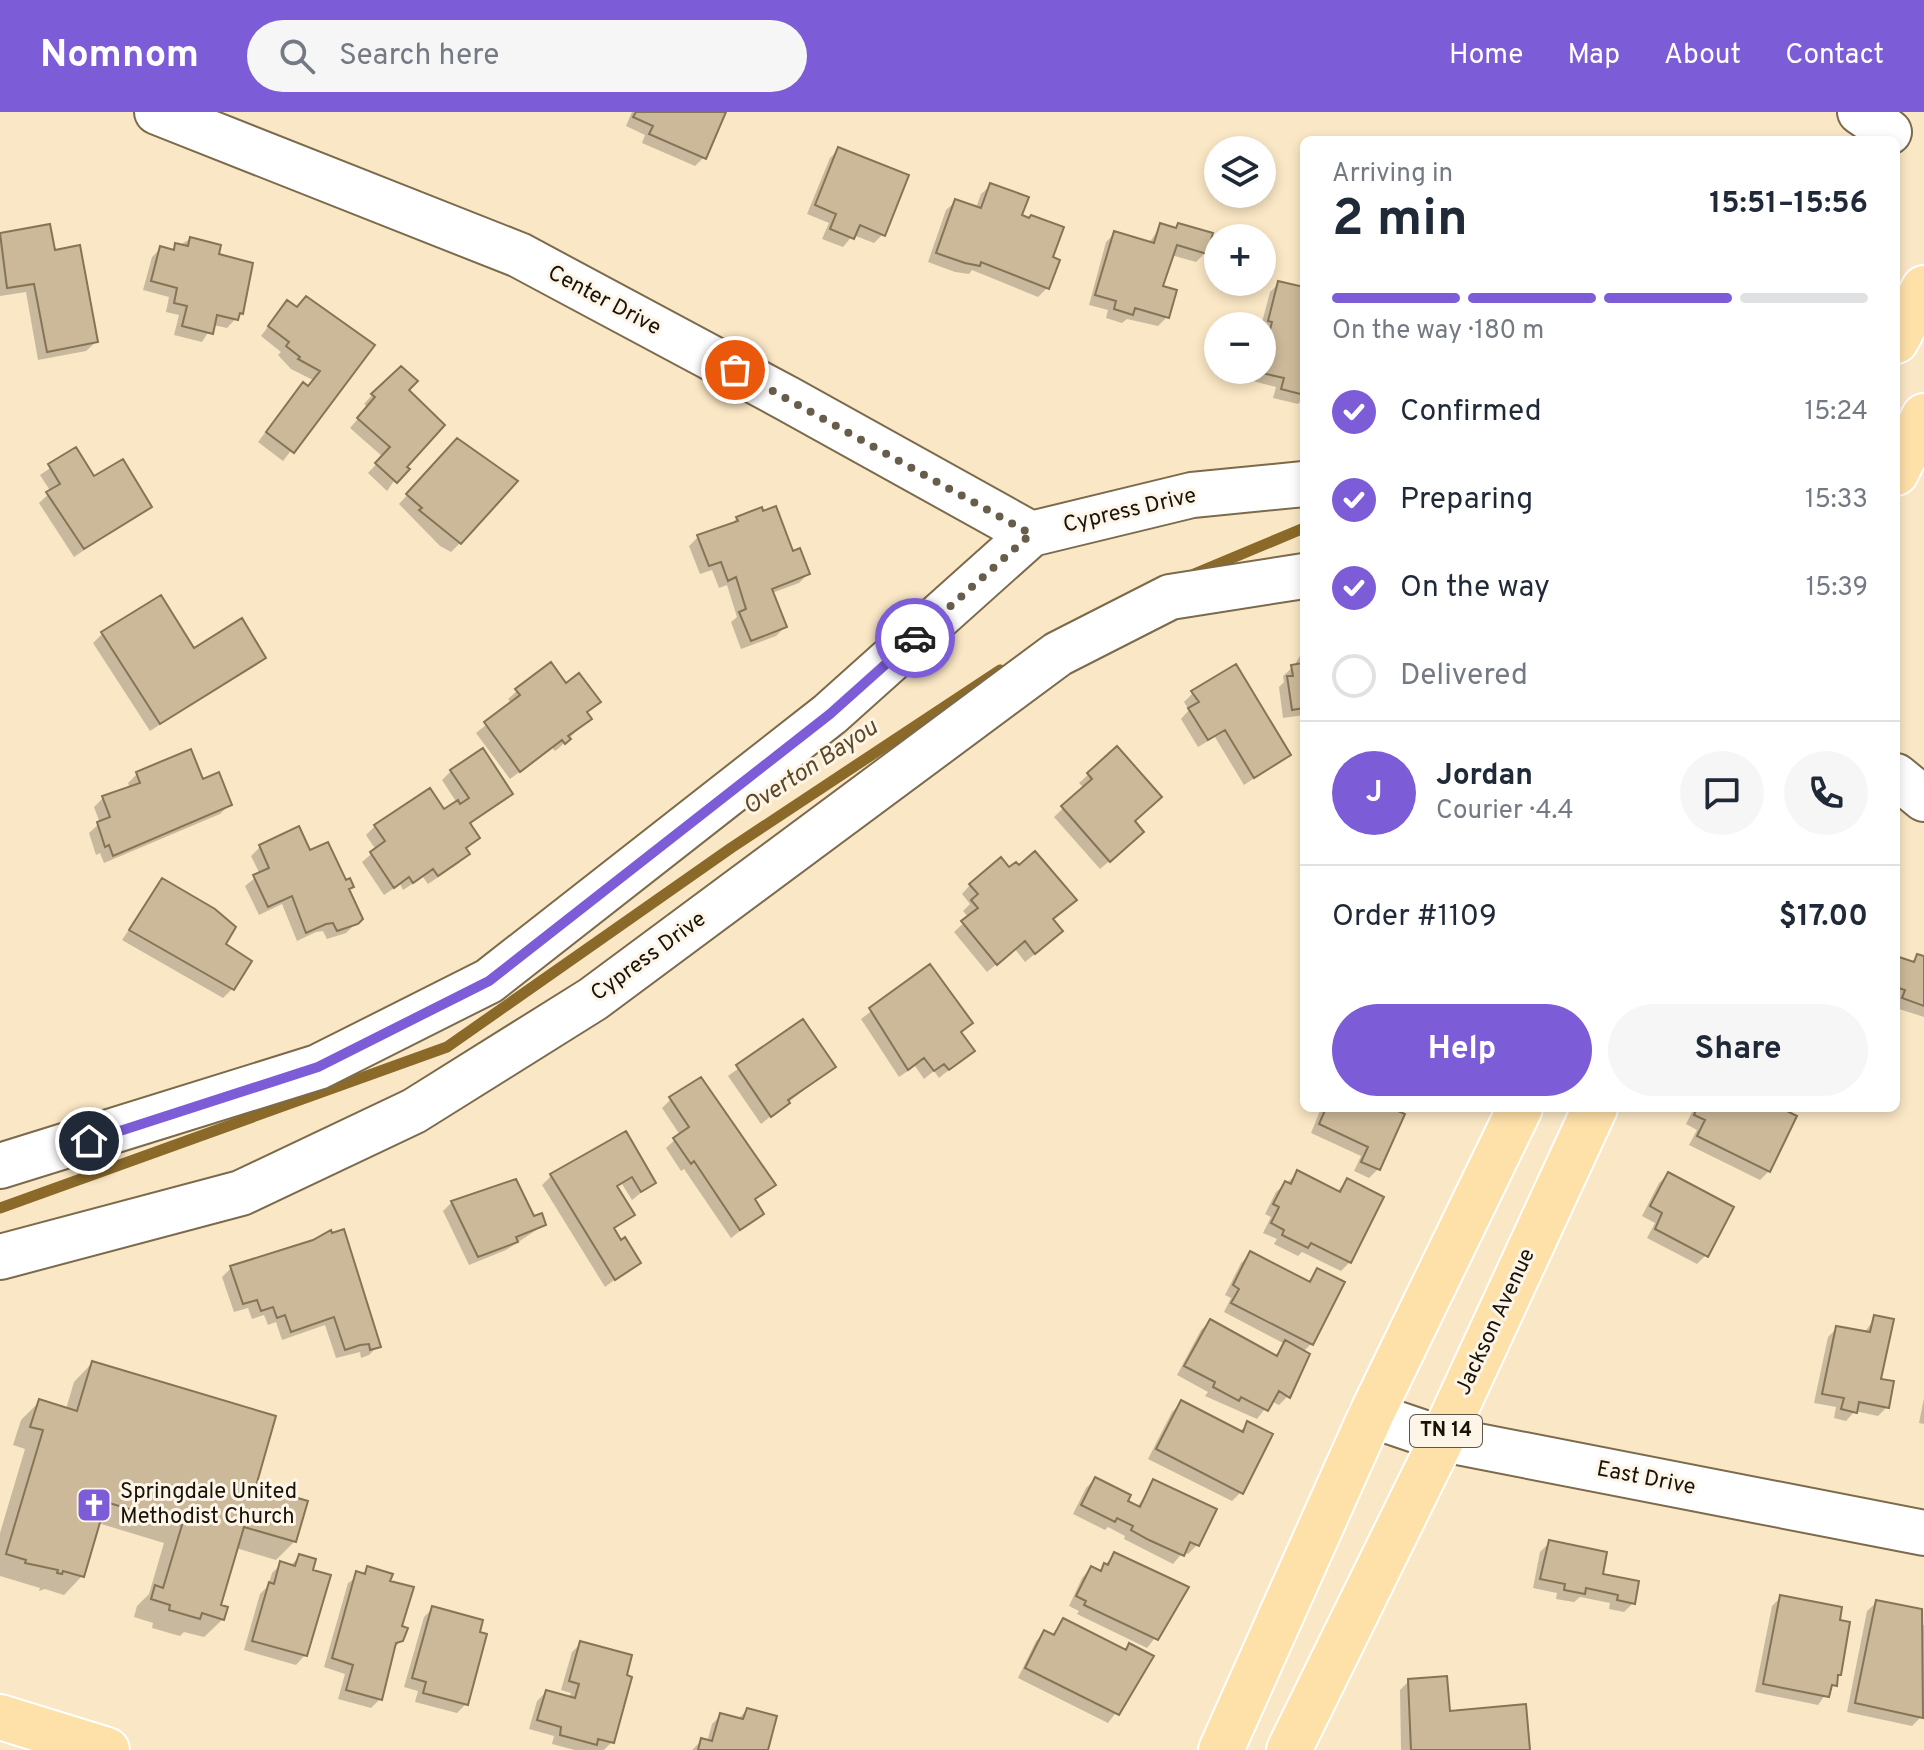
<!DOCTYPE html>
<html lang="en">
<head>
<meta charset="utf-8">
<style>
  :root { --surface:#fff; --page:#f6f6f7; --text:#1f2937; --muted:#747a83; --line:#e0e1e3; --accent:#7c5dd7 }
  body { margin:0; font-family:Overpass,sans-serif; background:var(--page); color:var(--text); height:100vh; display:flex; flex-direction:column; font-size:30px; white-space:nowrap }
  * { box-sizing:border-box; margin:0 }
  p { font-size:26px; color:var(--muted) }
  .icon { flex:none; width:44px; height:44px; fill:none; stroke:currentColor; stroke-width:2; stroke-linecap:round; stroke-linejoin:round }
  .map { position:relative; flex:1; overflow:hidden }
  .side { position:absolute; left:1300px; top:24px; width:600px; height:976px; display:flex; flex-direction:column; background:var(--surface); border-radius:12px; box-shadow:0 4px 12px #0003 }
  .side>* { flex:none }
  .controls { position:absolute; left:1204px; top:24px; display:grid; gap:16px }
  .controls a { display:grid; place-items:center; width:72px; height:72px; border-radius:50%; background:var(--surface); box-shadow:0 4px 12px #0003; font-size:40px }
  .pin { position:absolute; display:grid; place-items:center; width:68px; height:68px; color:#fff; margin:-34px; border:4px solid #fff; border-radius:50%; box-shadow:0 2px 8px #0007 }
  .courier { position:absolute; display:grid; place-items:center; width:80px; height:80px; margin:-40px; border:6px solid #7c5dd7; border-radius:50%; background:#fff; color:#222; box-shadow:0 2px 10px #0007 }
  .headline em { font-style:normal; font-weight:700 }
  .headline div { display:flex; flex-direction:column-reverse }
  .headline { display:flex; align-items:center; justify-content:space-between; height:136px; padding:0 32px }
  h1 { font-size:52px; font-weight:700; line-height:60px }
  .bar { display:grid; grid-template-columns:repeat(4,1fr); gap:12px 8px; align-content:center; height:96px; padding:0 32px }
  .bar i { height:10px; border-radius:6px; background:var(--line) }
  .bar .on { background:var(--accent) }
  .bar p { grid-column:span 4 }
  .line { display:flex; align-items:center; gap:20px; padding:0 32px; border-top:2px solid var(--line) }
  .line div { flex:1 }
  .round { display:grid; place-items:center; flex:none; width:84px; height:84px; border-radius:42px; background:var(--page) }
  ol { padding:0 32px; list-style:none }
  li { display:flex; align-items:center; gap:24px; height:88px }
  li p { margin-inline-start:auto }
  li .icon { padding:8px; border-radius:50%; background:var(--accent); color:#fff; stroke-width:4 }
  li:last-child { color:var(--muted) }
  li i { width:44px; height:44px; border:4px solid var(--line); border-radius:50% }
  .action { display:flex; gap:16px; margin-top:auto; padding:16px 32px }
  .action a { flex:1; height:92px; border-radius:48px; background:var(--accent); color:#fff; font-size:32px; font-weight:700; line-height:92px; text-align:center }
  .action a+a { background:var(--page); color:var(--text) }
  header { display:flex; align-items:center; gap:48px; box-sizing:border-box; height:112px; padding:0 40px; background:var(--accent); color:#fff }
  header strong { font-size:38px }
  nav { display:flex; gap:44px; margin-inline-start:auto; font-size:28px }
  .search { width:560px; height:72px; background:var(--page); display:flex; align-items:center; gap:20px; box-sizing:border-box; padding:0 28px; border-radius:44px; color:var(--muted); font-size:30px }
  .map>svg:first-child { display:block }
</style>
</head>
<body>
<header>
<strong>Nomnom</strong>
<div class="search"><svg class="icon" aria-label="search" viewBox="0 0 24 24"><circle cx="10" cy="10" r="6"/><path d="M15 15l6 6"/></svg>Search here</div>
<nav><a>Home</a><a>Map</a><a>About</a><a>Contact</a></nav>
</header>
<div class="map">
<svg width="1924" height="1638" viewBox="0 0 1924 1638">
  <rect width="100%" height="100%" fill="#fae7c5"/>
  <path fill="#0003" d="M632 0H724L704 45 695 54 642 31 645 23 626 14Z
    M839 37 883 122 874 131 853 123 843 135 822 127 829 111 807 102 830 46Z
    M991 73 1050 146 1047 176 1038 185 972 158 969 162 955 160 928 150 946 98 956 89 976 96 981 82Z
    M1179 113 1205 141 1196 150 1171 143 1160 175 1167 205 1158 214 1127 207 1122 211 1106 206 1108 198 1089 193 1106 130 1115 121 1149 131 1161 114 1174 118Z
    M48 114 53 141 96 230 86 239 38 248 26 180 0 184V123Z
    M190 127 241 201 227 216 213 213 202 230 174 223 179 203 166 200 169 185 143 178 152 145 161 136 170 139Z
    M1279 171 1304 177V286L1298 292 1273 286 1276 275 1249 268 1252 258H1262L1261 214 1270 180Z
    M279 200 372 234 283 349 258 330 294 282 303 273 307 276 313 268 291 257 278 243 281 240 261 224Z
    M385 269 407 278 404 355 387 379 368 361 383 345 350 316 368 295 364 292Z
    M76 338 94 367 149 394 74 445 39 391 51 380 40 363Z
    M448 338 460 431 451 440 440 434 399 392Z
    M737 406 791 442 808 462 799 471 772 481 785 515 776 524 741 537 731 510 737 505 727 473 719 476 712 458 700 462 689 434 698 425 730 414Z
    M102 522 193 539 264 545 150 619 93 531Z
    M1304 537V603L1283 606 1279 575 1284 570 1283 564 1294 554Z
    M566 574 598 590 586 601 590 606 559 636 555 639 552 636 510 667 476 621 512 592 508 587 517 579Z
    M1193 581 1289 643 1244 673 1215 625 1198 635 1181 607 1189 598 1184 590Z
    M1117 636 1132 710 1133 729 1100 757 1054 705 1084 676 1079 671Z
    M451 659 511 682 469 713 477 726 465 738 468 742 459 751 428 772 423 765 403 778 400 772 384 783 362 750 376 738 366 723 375 714 444 700 457 691 442 668Z
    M137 662 202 669 229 693 220 702 104 751 100 741 96 743 89 721 100 711 94 695 103 686 130 677 128 671Z
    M260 735 352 775 348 779 361 806 346 821 327 827 323 819 316 820 297 829 282 792 259 803 245 774 260 762 251 744Z
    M1009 758 1051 808 1052 828 1025 850 1015 837 987 860 954 820 969 806 963 799 970 792 962 782 970 773Z
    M162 769 232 877 223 886 122 828Z
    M1917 844 1924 847V905L1896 896V846L1911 851Z
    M930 855 970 911 960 921 972 939 939 966 934 959 924 967 915 954 899 965 861 907Z
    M803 910 833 955 761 1012 728 964Z
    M671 987 774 1073 754 1089 762 1102 731 1126 684 1057 681 1059 666 1036 680 1023 662 996Z
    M1321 996H1397L1378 1057 1369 1066 1354 1059 1361 1044 1311 1021Z
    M1694 996H1777L1769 1059 1760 1068 1689 1033 1697 1018 1686 1012Z
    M625 1022 654 1070 632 1088 622 1072 616 1076 632 1103 613 1118 638 1150 605 1175 542 1073 551 1064Z
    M1298 1061 1337 1080 1347 1068 1350 1150 1341 1159 1302 1140 1298 1144 1274 1132 1277 1127 1263 1121 1271 1105 1265 1102 1276 1080Z
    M1668 1062 1706 1143 1697 1152 1647 1126 1655 1111 1642 1104 1659 1071Z
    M452 1090 533 1107 544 1113 506 1138 469 1153 443 1099Z
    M314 1130 378 1234 369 1243 361 1246 360 1240 336 1246 325 1213 282 1228 276 1210 268 1213 264 1203 252 1207 248 1196 234 1200 222 1165 231 1156Z
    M1250 1142 1307 1171 1318 1158 1342 1171 1311 1232 1303 1240 1288 1284 1279 1293 1271 1289 1257 1307 1205 1284 1208 1280 1177 1263 1201 1218 1210 1209 1274 1245 1285 1232 1224 1200 1231 1186 1225 1183 1241 1151Z
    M1875 1206 1879 1269 1887 1295 1878 1304 1855 1299 1846 1309 1834 1306 1836 1295 1814 1291 1828 1225 1837 1216 1864 1221Z
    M92 1251 253 1375 295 1429 276 1448 236 1436 218 1494 223 1507 204 1525 184 1520 180 1524 152 1516 153 1511 134 1505 137 1494 149 1482 164 1431 98 1411 82 1464 64 1483 45 1477 39 1479 40 1476 0 1464V1421L25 1337 13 1333 21 1308 40 1289 66 1297 74 1270Z
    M1924 1286V1312L1919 1311Z
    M1181 1291 1239 1320 1248 1312 1241 1380 1232 1389 1148 1347 1172 1300Z
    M1095 1367 1137 1395 1154 1370 1197 1433 1188 1442 1183 1440 1173 1452 1124 1427 1125 1424 1108 1415 1105 1418 1073 1402 1086 1376Z
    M1549 1431 1601 1463 1633 1491 1624 1500 1609 1497 1610 1491 1580 1485 1574 1490 1556 1487 1557 1481 1533 1476 1540 1440Z
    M1115 1442 1186 1476 1173 1503 1147 1536 1077 1502 1079 1499 1069 1494 1082 1466 1091 1456 1098 1460Z
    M300 1444 311 1460 305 1543 296 1553 244 1538 260 1482 268 1474 272 1461 281 1452 291 1453Z
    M368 1457 388 1470 402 1528 393 1537 380 1587 371 1596 338 1587 345 1562 324 1555 348 1471Z
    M1781 1485 1840 1562 1818 1593 1755 1580 1772 1494Z
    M1877 1490 1917 1514 1924 1513V1593L1921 1605 1912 1614 1847 1600 1867 1499Z
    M433 1496 466 1592 457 1601 415 1590 418 1579 404 1575 424 1505Z
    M1063 1509 1124 1539 1129 1534 1151 1544 1135 1576 1108 1611 1018 1566 1036 1529 1045 1520 1051 1524Z
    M581 1531 612 1630 604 1638H575L552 1632 554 1624 529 1617 537 1589 546 1580 569 1587 571 1581 561 1578 572 1540Z
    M1409 1569 1448 1601 1528 1638H1401L1400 1578Z
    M747 1598 766 1638H692L702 1628 707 1630 712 1612 721 1603 737 1608Z"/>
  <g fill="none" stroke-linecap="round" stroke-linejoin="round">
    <path stroke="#8b6a29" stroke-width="11" d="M1194 462 1304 416
      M0 1096 447 935 731 736 1000 558"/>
  </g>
  <path fill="#ccb999" stroke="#857455" stroke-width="2" d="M636 0H726L706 47 649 22 653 14 633 5Z
    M838 35 909 63 885 124 860 113 854 127 830 117 836 102 815 93Z
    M990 71 1029 85 1022 103 1029 106 1031 103 1064 115 1053 145 1060 148 1049 177 981 150 980 154 965 151 936 141 955 87 981 96Z
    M1160 111 1176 116 1178 111 1213 121 1207 142 1177 133 1163 174 1177 178 1169 206 1135 196 1133 203 1114 197 1116 189 1095 183 1114 119 1154 131Z
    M50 112 55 138 80 133 98 230 47 240 34 172 7 176 0 121Z
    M190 125 221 133 219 142 253 151 243 202 240 201 238 208 217 203 213 222 182 214 187 194 174 191 177 176 151 169 160 134 174 138 175 131 188 134Z
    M1278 169 1304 175V283L1281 277 1284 266 1257 260 1262 258V219L1269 221 1272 210 1268 209Z
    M306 184 375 233 294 341 266 320 303 270 308 274 320 259 298 247 300 245 286 234 289 230 268 214 287 188 297 195Z
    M401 254 418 269 409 278 445 313 407 355 410 357 397 371 375 351 390 335 357 306 375 285 371 282Z
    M457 326 518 369 461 432 419 398 422 396 406 382Z
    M76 335 94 364 123 347 152 395 84 437 46 380 60 372 48 352Z
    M776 394 793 439 800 436 810 462 772 477 787 515 751 529 739 500 746 497 736 465 728 469 721 450 709 454 697 423 738 409 736 405 762 395 763 399Z
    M161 483 194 536 242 506 266 546 160 612 101 520Z
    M1304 540V596L1292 598 1287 564H1293L1291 553 1303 551Z
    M551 550 566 571 579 561 601 590 587 600 592 607 568 624 571 627 565 632 562 628 520 660 484 610 520 583 515 577Z
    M1236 552 1291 643 1254 666 1225 618 1208 628 1188 596 1199 590 1191 579Z
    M1117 634 1162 685 1135 709 1144 720 1110 750 1061 694 1092 667 1087 661Z
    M483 636 513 682 470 711 480 726 466 736 470 742 438 764 433 757 413 771 409 765 394 776 370 740 385 729 374 713 430 676 444 697 458 688 460 692 469 686 450 658Z
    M191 637 203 667 219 660 232 693 113 744 109 733 105 735 97 710 110 705 102 684 140 671 136 660Z
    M299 714 310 738 328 730 346 768 350 766 354 775 349 777 363 807 358 812 337 819 333 811 326 812 306 821 292 784 268 795 253 763 269 756 259 733Z
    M1035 739 1077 788 1053 807 1063 819 1035 842 1025 829 997 853 961 809 978 796 971 788 978 782 969 772 1001 745 1009 755 1016 750 1019 753Z
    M162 766 215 797 236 815 226 832 252 849 234 878 129 818Z
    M1917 842 1924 844V894L1902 886 1905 878 1896 875V844L1914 850Z
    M930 852 973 911 961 920 975 939 949 958 944 952 934 959 924 946 908 958 869 896Z
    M803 907 836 955 788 988 790 991 771 1005 736 953Z
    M701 965 776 1073 755 1087 764 1102 740 1118 694 1049 691 1052 673 1026 689 1015 669 985Z
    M1326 996H1400L1398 999 1405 1002 1380 1058 1361 1050 1368 1035 1319 1012Z
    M1697 996H1781L1797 1004 1770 1060 1697 1024 1705 1008 1694 1003Z
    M626 1019 656 1071 641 1080 632 1065 617 1074 635 1103 614 1116 621 1128 625 1125 641 1151 615 1168 550 1062Z
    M1297 1058 1340 1080 1347 1066 1384 1085 1351 1151 1311 1131 1308 1136 1282 1123 1284 1118 1271 1111 1279 1095 1273 1092 1285 1069 1291 1072Z
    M1668 1060 1734 1095 1708 1145 1655 1117 1662 1101 1650 1094Z
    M516 1067 534 1104 542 1101 546 1113 516 1125 518 1130 478 1145 451 1089Z
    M344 1117 381 1235 370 1238 369 1232 360 1233 345 1238 334 1205 291 1220 285 1203 277 1206 273 1195 261 1199 257 1188 243 1192 230 1154 313 1128 331 1118 332 1121Z
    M1250 1139 1310 1170 1317 1156 1345 1170 1313 1233 1231 1191 1239 1177 1233 1173Z
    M1874 1203 1894 1207 1881 1267 1894 1269 1889 1296 1859 1290 1857 1301 1841 1297 1844 1286 1822 1282 1836 1214 1870 1220Z
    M1210 1207 1277 1244 1285 1228 1310 1242 1290 1286 1279 1279 1268 1299 1241 1285 1239 1289 1213 1275 1215 1270 1184 1254Z
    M92 1249 276 1304 256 1374 308 1389 296 1430 244 1415 221 1493 228 1495 224 1508 202 1501 200 1507 169 1498 170 1493 151 1487 155 1473 163 1476 182 1413 106 1390 84 1465 63 1459 62 1462 57 1461 58 1458 25 1451 26 1448 6 1442 43 1318 30 1315 39 1287 77 1299Z
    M1181 1288 1243 1320 1247 1309 1273 1322 1243 1382 1156 1337Z
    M1095 1365 1131 1383 1128 1389 1140 1395 1153 1367 1217 1397 1199 1434 1190 1430 1184 1444 1149 1428 1131 1418 1133 1414 1117 1406 1115 1410 1081 1393Z
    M1549 1428 1607 1440 1603 1462 1639 1469 1635 1492 1617 1488 1618 1483 1586 1476 1585 1482 1564 1478 1565 1472 1540 1467Z
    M1114 1440 1189 1475 1158 1528 1084 1493 1086 1489 1076 1484 1091 1454 1101 1459 1104 1451 1108 1453Z
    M299 1442 316 1447 313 1458 331 1463 307 1544 252 1529 269 1470 274 1472 280 1449 295 1454Z
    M367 1454 393 1462 390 1469 414 1475 402 1514 408 1516 403 1529 396 1531 382 1588 346 1578 353 1553 332 1546 356 1459 365 1462Z
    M1780 1483 1842 1495 1840 1508 1850 1510 1841 1563H1838L1837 1574 1832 1573 1829 1585 1763 1572Z
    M1876 1488 1922 1497 1923 1606 1855 1591Z
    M432 1494 483 1508 480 1520 487 1522 468 1593 423 1581 426 1570 412 1566Z
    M1063 1506 1126 1538 1129 1531 1154 1544 1119 1603 1025 1556 1044 1518 1054 1523Z
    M580 1529 632 1543 627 1563 632 1565 614 1631 598 1627 597 1633 560 1623 561 1615 537 1608 546 1578 575 1586 579 1572 569 1569Z
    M1447 1564 1450 1599 1526 1592 1530 1638H1411L1408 1567Z
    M747 1596 777 1604 768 1638H698L701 1626 712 1629 720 1601 743 1607Z"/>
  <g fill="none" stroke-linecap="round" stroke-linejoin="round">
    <defs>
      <path id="minor" d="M157 0 519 143 788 287 1031 422
        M1860 0 1889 20
        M1896 664 1924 687
        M0 1054 318 955 489 869 830 602 1031 422 1192 383 1304 372
        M0 1145 241 1081 414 999 593 887 1058 542 1170 485 1304 464
        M1371 1303 1442 1327 1924 1421"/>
      <path id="major" d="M1896 229 1924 176
        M1896 361 1924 304
        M0 1605 107 1638
        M1221 1638 1371 1303 1520 996
        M1289 1638 1442 1327 1595 996"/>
    </defs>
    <use href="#minor" stroke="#7b6a4c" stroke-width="48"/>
    <use href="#major" stroke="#fff" stroke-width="48"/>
    <use href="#minor" stroke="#fff" stroke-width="44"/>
    <use href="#major" stroke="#fee0a9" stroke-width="44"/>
  </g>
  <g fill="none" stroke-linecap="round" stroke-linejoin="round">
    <path stroke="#685d4a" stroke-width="8" stroke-dasharray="0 14.4" d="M735 258 1031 422 915 526"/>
    <path stroke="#7c5dd7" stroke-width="10" d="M89 1029 318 955 489 869 830 602 915 526"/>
  </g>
  <defs>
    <symbol id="church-square" viewBox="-11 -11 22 22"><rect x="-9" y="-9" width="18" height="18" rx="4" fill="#7c5dd7" stroke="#fdf5e8"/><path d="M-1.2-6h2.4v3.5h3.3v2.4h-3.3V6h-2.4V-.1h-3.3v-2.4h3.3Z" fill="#fff"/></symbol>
  </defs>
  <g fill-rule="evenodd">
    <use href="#church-square" x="74" y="1373" width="40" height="40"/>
  </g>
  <g text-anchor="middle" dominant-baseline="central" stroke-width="6" stroke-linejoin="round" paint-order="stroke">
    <rect fill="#fdf5e8" stroke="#5d564a" stroke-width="2" x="1410" y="1303" width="72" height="32" rx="6"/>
    <g font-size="20" font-weight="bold" fill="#191207">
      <text x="1446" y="1319">TN 14</text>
    </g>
    <g font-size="22" fill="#191207" stroke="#fdf5e8">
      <text transform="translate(604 189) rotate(28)">Center Drive</text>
      <text transform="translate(1130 399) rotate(-13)">Cypress Drive</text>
      <text transform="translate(649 845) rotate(-36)">Cypress Drive</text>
      <text transform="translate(1496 1210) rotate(-65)">Jackson Avenue</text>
      <text transform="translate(1646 1367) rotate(11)">East Drive</text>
    </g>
    <g font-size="22" fill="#191207" stroke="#fdf5e8" text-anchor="start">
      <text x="120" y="1380">Springdale United<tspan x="120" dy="25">Methodist Church</tspan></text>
    </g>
    <g font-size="24" font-style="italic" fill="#5c4824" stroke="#fdf5e8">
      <text transform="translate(811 656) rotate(-33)">Overton Bayou</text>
    </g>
  </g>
</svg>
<div class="controls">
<a><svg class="icon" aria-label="layers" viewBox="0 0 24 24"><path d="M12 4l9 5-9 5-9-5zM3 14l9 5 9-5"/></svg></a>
<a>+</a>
<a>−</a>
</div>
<div class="pin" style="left:735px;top:258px;background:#ea580c"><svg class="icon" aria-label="bag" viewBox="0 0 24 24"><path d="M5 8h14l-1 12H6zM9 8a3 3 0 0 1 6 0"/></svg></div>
<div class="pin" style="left:89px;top:1029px;background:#1f2937"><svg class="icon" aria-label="home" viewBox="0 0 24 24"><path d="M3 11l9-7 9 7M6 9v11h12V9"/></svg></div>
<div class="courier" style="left:915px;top:526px"><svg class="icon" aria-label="car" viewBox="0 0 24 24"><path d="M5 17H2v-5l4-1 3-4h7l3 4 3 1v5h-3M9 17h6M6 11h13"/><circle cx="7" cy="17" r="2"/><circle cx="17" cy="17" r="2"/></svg></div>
<section class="side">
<div class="headline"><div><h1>2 min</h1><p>Arriving in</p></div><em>15:51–15:56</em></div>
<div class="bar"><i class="on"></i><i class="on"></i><i class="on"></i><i></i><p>On the way · 180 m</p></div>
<ol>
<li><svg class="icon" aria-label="check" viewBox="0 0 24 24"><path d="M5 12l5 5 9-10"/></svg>Confirmed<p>15:24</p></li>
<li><svg class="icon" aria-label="check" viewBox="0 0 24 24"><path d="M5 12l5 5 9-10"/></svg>Preparing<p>15:33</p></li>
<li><svg class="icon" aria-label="check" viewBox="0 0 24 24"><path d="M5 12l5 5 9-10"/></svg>On the way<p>15:39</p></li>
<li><i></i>Delivered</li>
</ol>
<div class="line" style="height:144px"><b class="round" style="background:var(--accent);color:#fff">J</b><div><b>Jordan</b><p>Courier · 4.4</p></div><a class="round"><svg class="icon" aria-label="chat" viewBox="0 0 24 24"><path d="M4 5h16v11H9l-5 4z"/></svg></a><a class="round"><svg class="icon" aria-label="phone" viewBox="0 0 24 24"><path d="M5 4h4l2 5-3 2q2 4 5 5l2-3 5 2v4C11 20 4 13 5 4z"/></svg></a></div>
<div class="line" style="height:104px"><div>Order #1109</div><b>$17.00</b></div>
<div class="action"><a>Help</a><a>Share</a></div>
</section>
</div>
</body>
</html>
